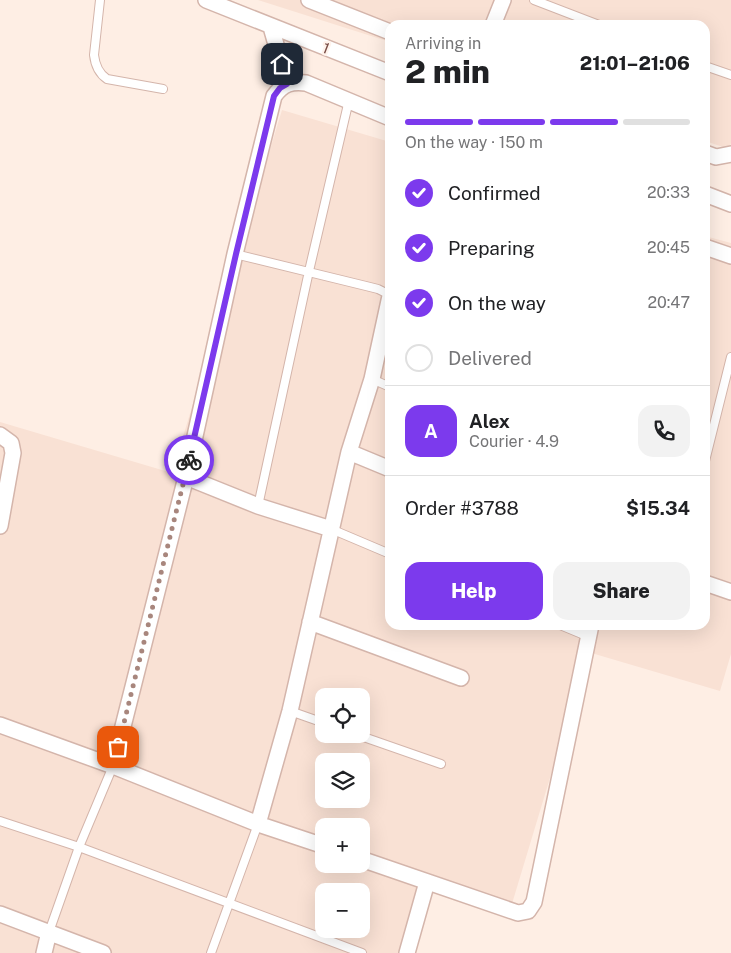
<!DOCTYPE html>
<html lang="en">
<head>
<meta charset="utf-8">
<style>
  :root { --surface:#fff; --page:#f2f2f2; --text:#202124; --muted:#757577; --line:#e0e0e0; --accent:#7c3aed }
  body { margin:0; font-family:"Public Sans",sans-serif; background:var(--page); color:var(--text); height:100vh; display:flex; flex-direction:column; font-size:19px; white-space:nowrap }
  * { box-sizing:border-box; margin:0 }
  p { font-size:16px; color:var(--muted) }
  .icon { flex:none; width:28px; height:28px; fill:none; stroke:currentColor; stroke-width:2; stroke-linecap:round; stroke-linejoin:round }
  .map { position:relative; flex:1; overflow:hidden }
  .sheet { position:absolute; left:385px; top:20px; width:325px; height:610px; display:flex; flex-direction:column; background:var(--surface); border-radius:15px; box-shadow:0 5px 20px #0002 }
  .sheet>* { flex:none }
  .controls { position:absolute; left:315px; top:688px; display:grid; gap:10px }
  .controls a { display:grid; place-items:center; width:55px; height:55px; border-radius:10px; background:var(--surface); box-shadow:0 5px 20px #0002; font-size:25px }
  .pin { position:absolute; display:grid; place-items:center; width:42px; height:42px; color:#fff; margin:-21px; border-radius:10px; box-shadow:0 2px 8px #0006 }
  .courier { position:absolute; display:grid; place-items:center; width:50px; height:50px; margin:-25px; border:4px solid #7c3aed; border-radius:50%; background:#fff; color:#222; box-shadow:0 1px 6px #0007 }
  .overview em { font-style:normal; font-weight:800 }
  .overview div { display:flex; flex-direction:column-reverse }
  .overview { display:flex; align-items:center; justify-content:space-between; height:85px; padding:0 20px }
  h1 { font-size:32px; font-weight:800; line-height:38px }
  .bar { display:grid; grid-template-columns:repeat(4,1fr); gap:8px 5px; align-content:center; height:60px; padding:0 20px }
  .bar i { height:6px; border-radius:4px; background:var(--line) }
  .bar .active { background:var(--accent) }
  .bar p { grid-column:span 4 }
  .line { display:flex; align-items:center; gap:12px; padding:0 20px; border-top:1px solid var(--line) }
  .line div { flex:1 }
  .round { display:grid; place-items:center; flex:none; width:52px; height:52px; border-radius:15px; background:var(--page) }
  ol { padding:0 20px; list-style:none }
  li { display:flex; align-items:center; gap:15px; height:55px }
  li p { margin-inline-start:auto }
  li .icon { padding:5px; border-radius:50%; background:var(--accent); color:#fff; stroke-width:4 }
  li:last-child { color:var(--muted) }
  li i { width:28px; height:28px; border:2px solid var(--line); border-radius:50% }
  .action { display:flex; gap:10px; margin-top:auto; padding:10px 20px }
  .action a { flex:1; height:58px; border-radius:15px; background:var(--accent); color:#fff; font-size:20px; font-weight:800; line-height:58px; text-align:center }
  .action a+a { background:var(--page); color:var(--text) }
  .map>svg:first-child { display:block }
</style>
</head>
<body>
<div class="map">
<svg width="731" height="953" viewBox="0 0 731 953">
  <rect width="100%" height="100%" fill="#feeee4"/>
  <path fill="#f9e1d4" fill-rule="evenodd" d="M258 0H731V143L729 149 705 141V25H390V42Z
    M282 110 390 142V625H705V236L731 243V654L720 691 588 652 511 907 434 884 414 953H0V422L172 473ZM324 696H361V734H324ZM324 761H361V799H324ZM324 826H361V864H324ZM324 891H361V929H324Z"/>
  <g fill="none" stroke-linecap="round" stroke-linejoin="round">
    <defs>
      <path id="service" d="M100 0 94 55C95 64 98 73 107 79L163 89
        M534 0 599 25
        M705 66 731 75
        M235 254 366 286 378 289 390 295
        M372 379 390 387
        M705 461 731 357
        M258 506 309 271 349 100
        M331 529 390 554
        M560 625 589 637
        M290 711 324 723
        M355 734 441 764
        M0 821 79 847 362 953
        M49 932 79 847 113 766
        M211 953 258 824"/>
      <path id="minor" d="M206 0 390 73
        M309 0 390 32
        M493 25 503 0
        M271 27 287 83
        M705 153 716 157 731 154
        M705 194 731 204
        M705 247 731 256
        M0 435 11 443 13 453 0 526
        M349 452 390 469
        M186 477 258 506 331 529
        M705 583 731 592
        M310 622 461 678
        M0 725 113 766 258 824 324 846
        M113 766 186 477 235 254 274 96C283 84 291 81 306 83L390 118
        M258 824 290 711 349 452 372 379 390 296
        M361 859 518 913 528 911 534 902 591 625
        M0 914 103 953
        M44 953 49 932
        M407 953 427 882"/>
    </defs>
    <use href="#service" stroke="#d4b5ab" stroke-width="10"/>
    <use href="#minor" stroke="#d4b5ab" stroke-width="18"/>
    <use href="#service" stroke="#fff" stroke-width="8"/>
    <use href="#minor" stroke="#fff" stroke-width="15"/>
  </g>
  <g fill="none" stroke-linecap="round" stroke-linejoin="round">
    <path stroke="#a8867d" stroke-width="5" stroke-dasharray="0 9" d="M118 747 189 460"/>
    <path stroke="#7c3aed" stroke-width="6" d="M189 460 236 254 274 96 280 88 287 84 282 64"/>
  </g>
  <g text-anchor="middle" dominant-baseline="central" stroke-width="4.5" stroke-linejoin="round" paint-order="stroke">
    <g font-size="15" fill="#7a4e46" stroke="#fff3ec">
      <text transform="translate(326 48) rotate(21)">1</text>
    </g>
  </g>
</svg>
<div class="controls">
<a><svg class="icon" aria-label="locate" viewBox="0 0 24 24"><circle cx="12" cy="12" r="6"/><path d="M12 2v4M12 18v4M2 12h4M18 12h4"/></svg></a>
<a><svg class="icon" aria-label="layers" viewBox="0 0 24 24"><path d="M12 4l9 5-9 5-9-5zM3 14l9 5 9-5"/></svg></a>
<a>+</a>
<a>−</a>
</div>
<div class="pin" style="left:118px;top:747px;background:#ea580c"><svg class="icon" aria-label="bag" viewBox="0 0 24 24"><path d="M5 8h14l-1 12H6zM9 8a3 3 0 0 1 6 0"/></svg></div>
<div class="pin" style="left:282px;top:64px;background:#1f2937"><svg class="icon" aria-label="home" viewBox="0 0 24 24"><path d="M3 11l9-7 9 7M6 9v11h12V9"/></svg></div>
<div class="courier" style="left:189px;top:460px"><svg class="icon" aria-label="bike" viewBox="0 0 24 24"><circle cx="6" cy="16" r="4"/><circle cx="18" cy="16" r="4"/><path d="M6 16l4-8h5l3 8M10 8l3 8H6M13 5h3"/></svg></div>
<section class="sheet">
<div class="overview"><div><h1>2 min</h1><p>Arriving in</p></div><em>21:01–21:06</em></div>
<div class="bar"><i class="active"></i><i class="active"></i><i class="active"></i><i></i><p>On the way · 150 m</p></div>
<ol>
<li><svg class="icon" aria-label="check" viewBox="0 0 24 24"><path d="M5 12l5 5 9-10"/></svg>Confirmed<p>20:33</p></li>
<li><svg class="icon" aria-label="check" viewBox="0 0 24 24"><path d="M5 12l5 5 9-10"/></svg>Preparing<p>20:45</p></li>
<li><svg class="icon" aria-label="check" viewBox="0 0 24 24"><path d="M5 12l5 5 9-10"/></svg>On the way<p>20:47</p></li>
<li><i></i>Delivered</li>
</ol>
<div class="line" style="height:90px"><b class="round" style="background:var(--accent);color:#fff">A</b><div><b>Alex</b><p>Courier · 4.9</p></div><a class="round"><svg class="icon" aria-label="phone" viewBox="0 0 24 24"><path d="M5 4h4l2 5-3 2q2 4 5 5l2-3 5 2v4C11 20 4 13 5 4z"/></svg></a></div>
<div class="line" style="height:65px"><div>Order #3788</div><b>$15.34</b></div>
<div class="action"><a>Help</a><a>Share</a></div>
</section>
</div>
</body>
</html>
